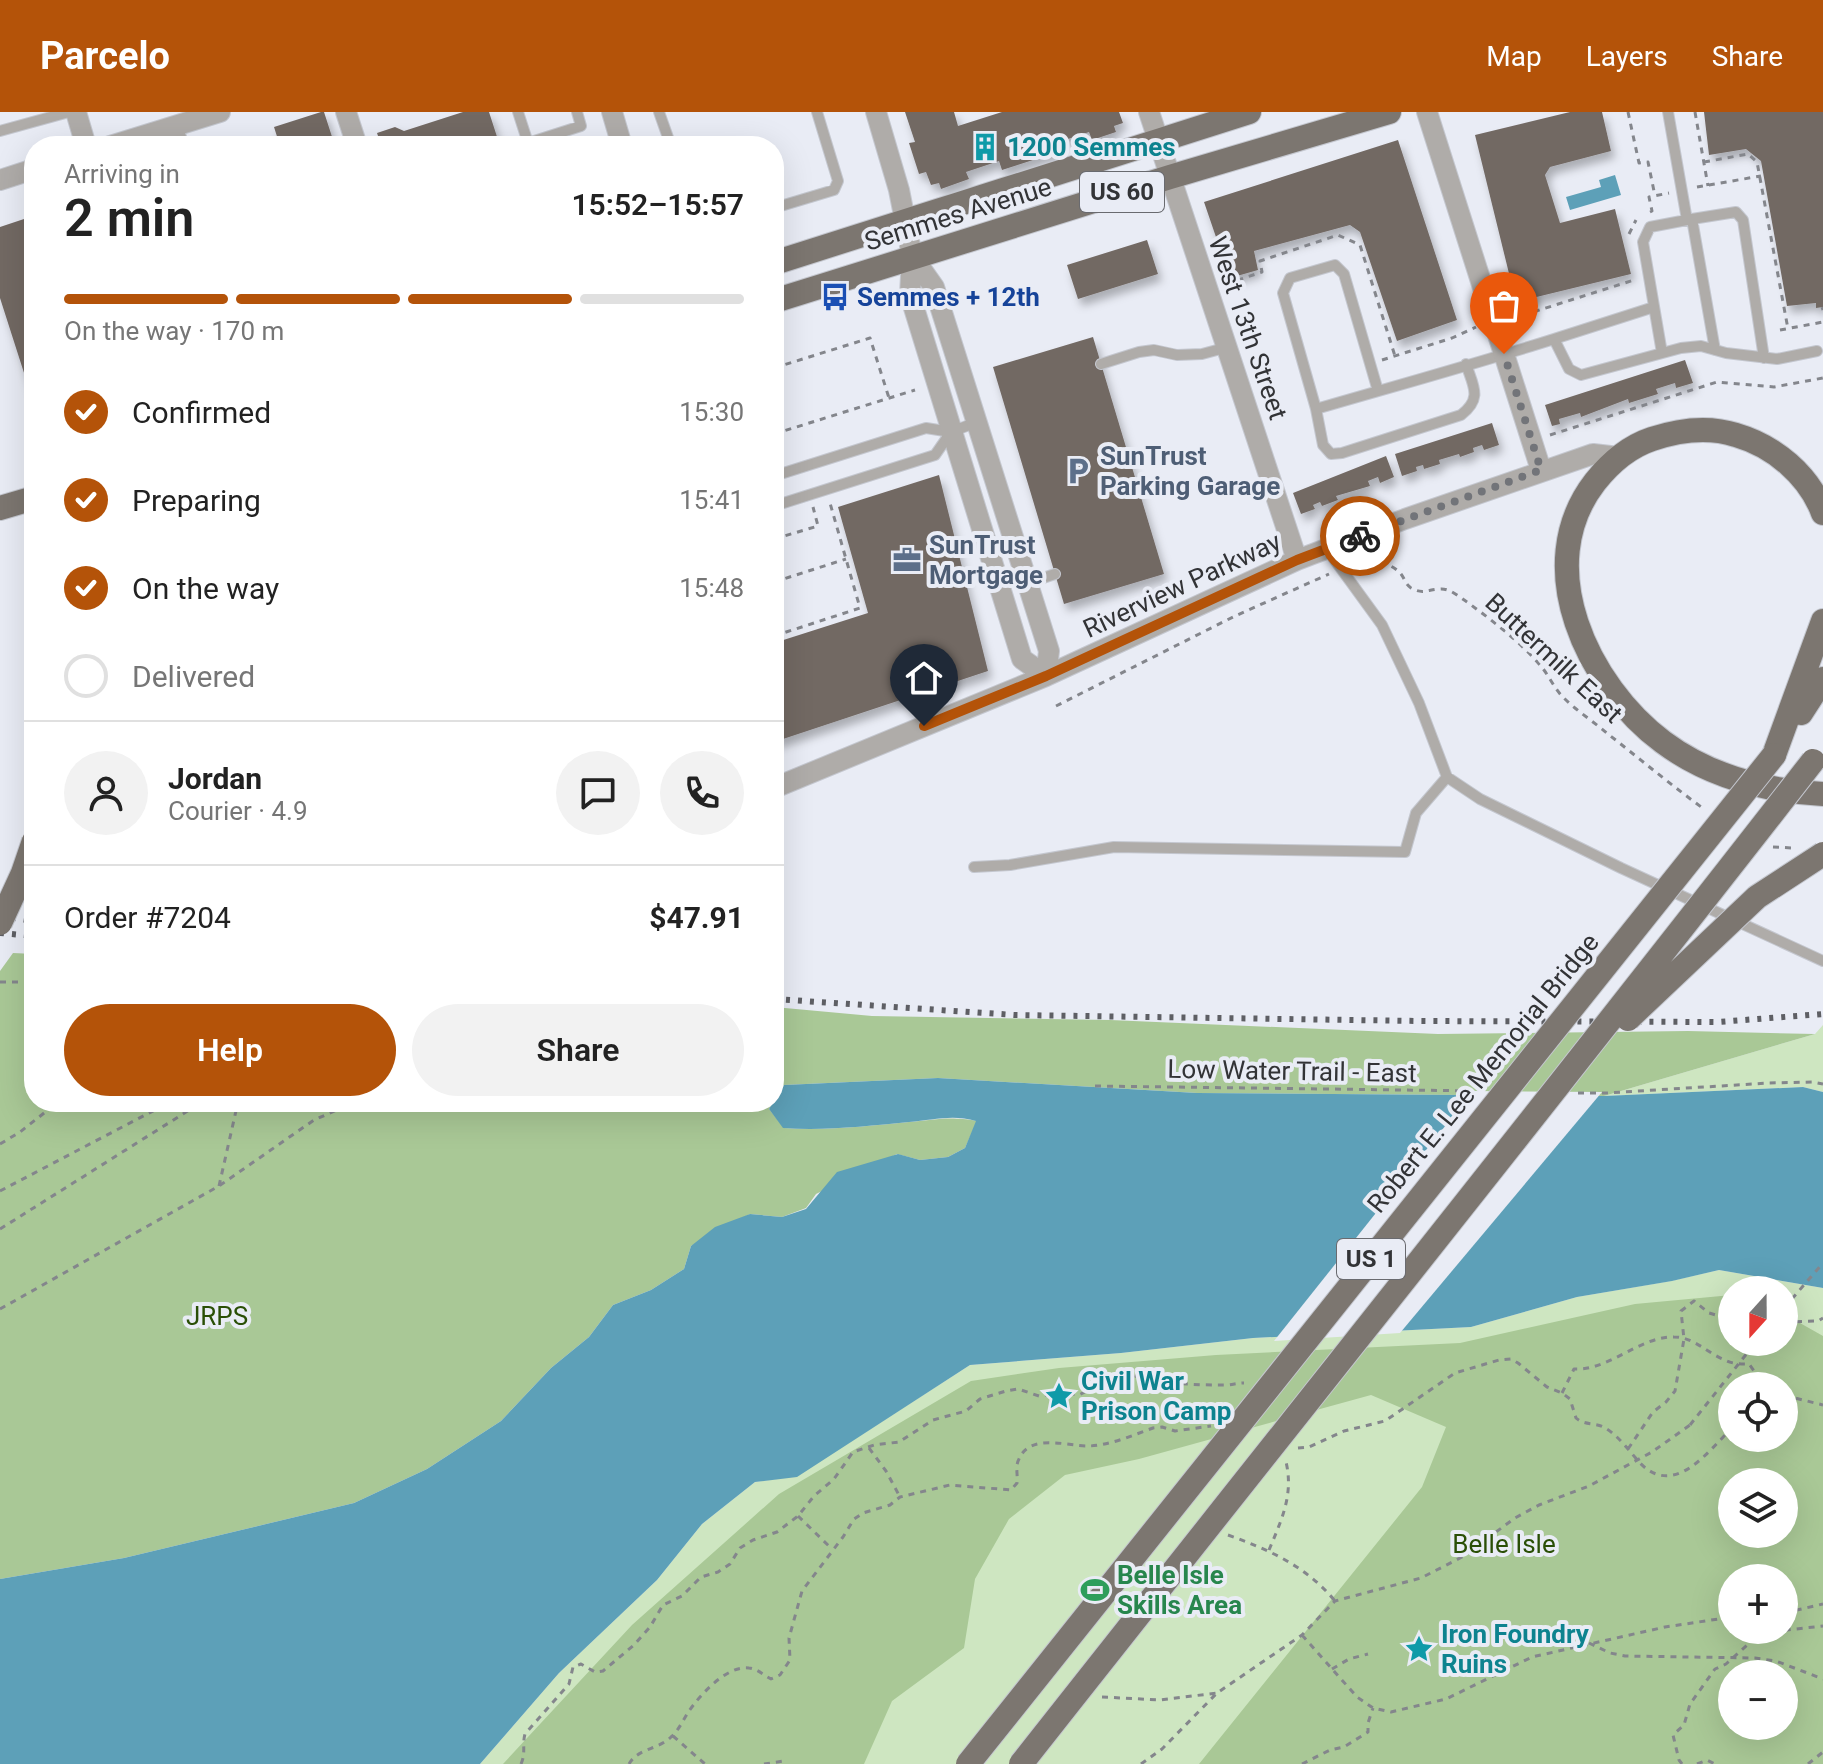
<!DOCTYPE html>
<html lang="en">
<head>
<meta charset="utf-8">
<style>
  :root { --surface:#fff; --page:#f2f2f2; --text:#222; --muted:#767676; --line:#e0e0e0; --accent:#b45309 }
  body { margin:0; font-family:Roboto,sans-serif; background:var(--page); color:var(--text); height:100vh; display:flex; flex-direction:column; font-size:30px; white-space:nowrap }
  * { box-sizing:border-box; margin:0 }
  p { font-size:26px; color:var(--muted) }
  .icon { flex:none; width:44px; height:44px; fill:none; stroke:currentColor; stroke-width:2; stroke-linecap:round; stroke-linejoin:round }
  .map { position:relative; flex:1; overflow:hidden }
  .drawer { position:absolute; left:24px; top:24px; width:760px; height:976px; display:flex; flex-direction:column; background:var(--surface); border-radius:32px; box-shadow:0 8px 32px #0002 }
  .drawer>* { flex:none }
  .needle { width:52px; rotate:201deg }
  .buttons { position:absolute; left:1718px; top:1164px; display:grid; gap:16px }
  .buttons a { display:grid; place-items:center; width:80px; height:80px; border-radius:50%; background:var(--surface); box-shadow:0 8px 32px #0002; font-size:40px }
  .pin { position:absolute; display:grid; place-items:center; width:68px; height:68px; color:#fff; margin:-82px -34px; border-radius:50% 50% 50% 0; rotate:-45deg; box-shadow:0 0 8px #0007 }
  .pin .icon { rotate:45deg }
  .courier { position:absolute; display:grid; place-items:center; width:80px; height:80px; margin:-40px; border:6px solid #b45309; border-radius:50%; background:#fff; color:#222; box-shadow:0 2px 10px #0007 }
  .overview em { font-style:normal; font-weight:600 }
  .overview div { display:flex; flex-direction:column-reverse }
  .overview { display:flex; align-items:center; justify-content:space-between; height:136px; padding:0 40px }
  h1 { font-size:52px; font-weight:600; line-height:60px }
  .bar { display:grid; grid-template-columns:repeat(4,1fr); gap:12px 8px; align-content:center; height:96px; padding:0 40px }
  .bar i { height:10px; border-radius:6px; background:var(--line) }
  .bar .selected { background:var(--accent) }
  .bar p { grid-column:span 4 }
  .line { display:flex; align-items:center; gap:20px; padding:0 40px; border-top:2px solid var(--line) }
  .line div { flex:1 }
  .round { display:grid; place-items:center; flex:none; width:84px; height:84px; border-radius:42px; background:var(--page) }
  ol { padding:0 40px; list-style:none }
  li { display:flex; align-items:center; gap:24px; height:88px }
  li p { margin-inline-start:auto }
  li .icon { padding:8px; border-radius:50%; background:var(--accent); color:#fff; stroke-width:4 }
  li:last-child { color:var(--muted) }
  li i { width:44px; height:44px; border:4px solid var(--line); border-radius:50% }
  .button { display:flex; gap:16px; margin-top:auto; padding:16px 40px }
  .button a { flex:1; height:92px; border-radius:48px; background:var(--accent); color:#fff; font-size:32px; font-weight:600; line-height:92px; text-align:center }
  .button a+a { background:var(--page); color:var(--text) }
  header { display:flex; align-items:center; gap:48px; box-sizing:border-box; height:112px; padding:0 40px; background:var(--accent); color:#fff }
  header strong { font-size:38px }
  nav { display:flex; gap:44px; margin-inline-start:auto; font-size:28px }
  .map>svg:first-child { display:block }
</style>
</head>
<body>
<header>
<strong>Parcelo</strong>
<nav><a>Map</a><a>Layers</a><a>Share</a></nav>
</header>
<div class="map">
<svg width="1823" height="1652" viewBox="0 0 1823 1652">
  <defs>
    <filter id="shadow"><feDropShadow dx="4" dy="7" stdDeviation="4" flood-color="#0004"/></filter>
  </defs>
  <rect width="100%" height="100%" fill="#e9ecf5"/>
  <path fill="#cee6c1" fill-rule="evenodd" d="M1823 913V980L1803 975 1604 984 1815 922Z
    M1719 1158 1823 1176V1652H480L559 1561 657 1468 702 1412 755 1370 797 1364 970 1253 1121 1241 1253 1226 1471 1215 1577 1185 1671 1169ZM1732 1178H1784V1230H1732ZM1732 1274H1784V1326H1732ZM1732 1370H1784V1422H1732ZM1732 1466H1784V1518H1732ZM1732 1562H1784V1614H1732Z"/>
  <path fill="#a9c896" fill-rule="evenodd" d="M13 841 34 842V990H773L769 997 784 1016C825 1019 867 1014 909 1010 937 1008 947 1004 977 1009L965 1036 948 1045 920 1048 897 1042 816 1082 806 1096 782 1105 750 1102 691 1134 684 1157 651 1178 613 1193 589 1225 551 1256 501 1309 427 1357 354 1391 124 1446 0 1467V859Z
    M774 895 872 904 1110 908 1438 922 1688 919 1815 922 1604 984 1197 981 938 966 784 973 774 989Z
    M1732 1183V1230H1784V1202L1823 1224V1652H1199L1422 1375 1446 1315 1371 1283 1139 1347 1065 1363 1009 1407 975 1467 964 1536 892 1589 864 1652H503L632 1513 779 1382 971 1269 1059 1256 1216 1243 1460 1231 1635 1192ZM1732 1274H1784V1326H1732ZM1732 1370H1784V1422H1732ZM1732 1466H1784V1518H1732ZM1732 1562H1784V1614H1732Z"/>
  <path fill="#5da0b8" d="M1615 63 1621 83 1570 98 1566 85 1601 75 1599 68Z
    M938 966 1197 981 1604 984 1803 975 1823 980V1176L1719 1158 1672 1169 1577 1185 1471 1215 1253 1226 1121 1241 970 1253 797 1365 755 1370 702 1412 657 1468 559 1561 480 1652H0V1467L124 1446 354 1391 427 1357 501 1309 551 1256 589 1225 613 1193 651 1178 684 1157 691 1134 715 1115 750 1102 782 1105 806 1097 837 1060 898 1042 920 1048 948 1045 965 1036 976 1009C953 1002 933 1008 909 1010 867 1014 825 1019 783 1016L769 997 784 973Z"/>
  <path fill="#e9ecf5" d="M1473 979 1602 980 1400 1221 1274 1229Z"/>
  <path fill="#726964" filter="url(#shadow)" d="M321 0H324L335 34H280L274 15Z
    M463 0H489L500 34H385L381 24H378L377 21 395 15 404 19Z
    M905 0H954L958 14 1002 0H1119L1123 11 1114 14 1116 20 1092 28 1089 20 1059 30 1061 39 1002 58 999 49 966 60 969 67 941 77 939 71 931 73 926 60 919 62 909 31 915 30Z
    M1570 0H1602L1611 39 1550 55 1545 63 1560 111 1615 97 1631 162 1516 190 1475 23Z
    M1704 0H1823V195L1816 196V191L1787 194 1761 49 1746 37 1709 43Z
    M1398 28 1457 208 1397 229 1360 120 1350 113 1254 139 1258 158 1230 166 1204 90Z
    M24 107 30 126 34 124 33 289 0 186V115Z
    M1147 128 1158 162 1078 187 1067 153Z
    M1093 225 1164 462 1064 492 993 255Z
    M1685 248 1693 271 1676 276 1675 271 1656 277 1658 282 1629 291 1628 287 1581 305 1580 301 1559 307 1560 312 1552 314 1545 293Z
    M1492 311 1499 333 1484 338 1482 333 1473 336 1474 340 1460 345 1459 342 1439 348 1440 352 1424 357 1423 353 1416 355 1417 359 1402 364 1395 342Z
    M1386 344 1394 365 1380 371 1378 365 1368 369 1370 374 1336 384 1338 388 1322 394 1320 390 1313 393 1315 397 1301 402 1293 381Z
    M939 363 988 559 774 630V531L868 501 838 395Z"/>
  <g fill="none" stroke-linecap="round" stroke-linejoin="round">
    <defs>
      <path id="lane" d="M518 0 528 31 581 14 577 0
        M659 0 671 34
        M1668 0 1687 108
        M177 13 184 34
        M0 19 69 0
        M774 96 834 78 838 69 817 0
        M1554 227 1654 195
        M1715 238 1692 107 1736 100 1743 108 1764 246
        M1662 241 1643 130 1650 115 1692 107
        M1101 252 1139 240 1154 238 1177 243 1202 242 1228 235
        M1378 279 1344 162 1335 153 1290 166 1283 181 1316 297C1395 274 1475 252 1554 227L1569 257 1581 263 1681 236 1701 234 1726 241 1777 247 1817 239
        M1316 297 1323 333 1331 342 1342 341 1461 303C1483 286 1473 274 1466 252
        M774 364 926 316 951 320 977 310
        M774 394 935 343 951 320
        M1326 436 1382 513 1419 591 1447 665 1480 687 1621 756 1823 849
        M1028 471 1055 462
        M914 584 924 614
        M974 755 1010 753 1114 735 1405 740 1416 701 1447 665"/>
      <path id="street" d="M76 0 86 34
        M346 0 357 34
        M612 0 622 34
        M876 0 899 78 912 144 910 183 1022 547 1046 564 1049 539 934 175 912 144
        M1149 0 1297 448
        M1427 0 1541 358
        M110 34 220 0
        M0 68 34 57
        M774 676 1046 564 1297 448 1405 407 1593 342 1619 345"/>
      <path id="primary" d="M774 151 1249 0
        M774 189 1170 65 1389 0
        M0 396 34 386
        M1823 401C1809 363 1774 334 1736 323 1708 314 1679 318 1652 327 1628 335 1610 351 1595 370 1530 454 1588 574 1663 630 1710 665 1766 679 1823 682
        M1801 601 1823 567
        M1774 643 1823 509"/>
    </defs>
    <use href="#lane" stroke="#c4c7cf" stroke-width="12"/>
    <use href="#street" stroke="#c4c7cf" stroke-width="22"/>
    <use href="#primary" stroke="#c4c7cf" stroke-width="26"/>
    <path stroke="#84868c" stroke-width="3" stroke-dasharray="6 6" stroke-linecap="butt" d="M1628 0 1639 51 1648 50 1655 84
      M1695 0 1708 74
      M1704 50 1748 42 1757 50 1788 217
      M1697 75 1761 64
      M1650 100 1652 99 1649 85 1669 81
      M1629 122 1636 108
      M1226 172 1262 160 1260 149 1338 123 1360 133 1395 244
      M1822 195 1823 198
      M1511 207 1634 168
      M1780 218 1823 210
      M1382 248 1452 226 1476 215
      M774 256 870 226 889 286
      M774 322 915 278
      M1550 323 1717 270 1774 275 1823 266
      M774 427 818 414 813 395
      M1357 454C1369 446 1391 450 1401 462 1405 467 1405 472 1411 476 1423 483 1429 477 1440 477 1450 476 1459 485 1467 490 1493 509 1519 529 1540 553 1548 562 1553 574 1561 583 1575 598 1593 609 1608 622 1640 647 1671 673 1704 697
      M774 470 846 447
      M774 524 860 496 830 391
      M1056 594 1235 504 1329 462
      M1773 735 1793 736
      M0 870H34
      M1095 974 1479 979
      M1578 981H1606L1769 971 1813 970 1823 972
      M0 1032 20 1020 58 990
      M219 1074 238 990
      M0 1079 170 990
      M0 1117 202 990
      M1784 1196 1823 1151
      M0 1197 219 1074 314 1008 355 990
      M1784 1210 1818 1209 1823 1206
      M1562 1281 1574 1257C1609 1259 1640 1224 1674 1225 1694 1225 1707 1241 1725 1248 1732 1252 1741 1252 1749 1252L1765 1274
      M1784 1286H1795L1823 1293
      M869 1336 886 1359 900 1385
      M1298 1336 1309 1335 1344 1319 1385 1309 1455 1261 1499 1248 1511 1247 1518 1251 1547 1275 1562 1281 1570 1287 1576 1306C1585 1314 1596 1310 1605 1316 1618 1323 1630 1340 1640 1351 1675 1387 1709 1338 1732 1316
      M1628 1337 1653 1300 1666 1290 1675 1279 1684 1227 1681 1199 1694 1189 1709 1201 1732 1208
      M798 1404 832 1437
      M1228 1423C1270 1438 1307 1455 1335 1489
      M1269 1438C1281 1409 1294 1383 1286 1350
      M1784 1501 1823 1492
      M1302 1523 1357 1585 1373 1596 1391 1600 1446 1587 1532 1545 1665 1515 1732 1505
      M1589 1531 1610 1541 1625 1544 1755 1546 1776 1549 1823 1567
      M1332 1557 1349 1547 1368 1542
      M1102 1585 1160 1588 1217 1581
      M673 1624 705 1652
      M521 1652C526 1641 522 1633 525 1622L569 1572 573 1555 581 1552 595 1560 603 1559 634 1533 650 1515 663 1493 682 1484 701 1465 718 1460 730 1452 740 1436 753 1428 777 1420 798 1404 814 1384 834 1367 853 1340 874 1333 899 1330 933 1308 966 1299 980 1287 1006 1279 1018 1277 1039 1284 1066 1281 1079 1283 1092 1276 1113 1274 1129 1262C1158 1272 1194 1273 1225 1273 1232 1273 1237 1271 1244 1271
      M629 1652C638 1636 658 1638 671 1625 679 1618 683 1608 689 1599 700 1583 727 1553 749 1556 758 1557 763 1563 771 1567L780 1563 790 1548 789 1526 802 1479 843 1425 854 1407 863 1401 890 1393 900 1385 950 1373 1011 1378 1017 1371C1018 1363 1015 1354 1019 1347 1030 1321 1068 1334 1087 1334 1109 1334 1133 1323 1153 1316L1162 1315 1175 1319 1211 1314
      M764 1652 784 1649
      M1141 1652 1162 1637 1217 1581 1302 1523 1335 1489 1421 1466 1462 1445 1515 1406 1539 1393 1589 1374 1652 1340 1690 1313
      M1302 1652 1330 1638 1344 1635 1368 1620V1611L1373 1596
      M1682 1652 1679 1648 1673 1623 1684 1613 1690 1592 1715 1557 1726 1552 1753 1528 1778 1519 1823 1514
      M1697 1652 1707 1648 1715 1652
      M1808 1652 1823 1640"/>
    <use href="#lane" stroke="#afaca9" stroke-width="10"/>
    <use href="#street" stroke="#afaca9" stroke-width="20"/>
    <use href="#primary" stroke="#7c7670" stroke-width="24"/>
    <path stroke="#5e5f64" stroke-width="6" stroke-dasharray="4 8" stroke-linecap="butt" d="M0 804 34 809
      M0 821 34 824
      M774 887 1015 903 1420 909 1718 910 1823 902"/>
    <defs>
      <path id="primary-bridge" d="M0 811 23 761 34 729
        M1628 907 1757 785 1823 742
        M968 1652 1774 643
        M1021 1652C1285 1317 1551 986 1813 649"/>
    </defs>
    <use href="#primary-bridge" stroke="#c4c7cf" stroke-width="26" stroke-linecap="butt"/>
    <path stroke="#84868c" stroke-width="3" stroke-dasharray="6 6" stroke-linecap="butt" d="M1690 1313 1756 1230"/>
    <use href="#primary-bridge" stroke="#7c7670" stroke-width="24"/>
  </g>
  <g fill="none" stroke-linecap="round" stroke-linejoin="round">
    <path stroke="#727479" stroke-width="8" stroke-dasharray="0 14.4" d="M1360 424 1541 358 1504 242"/>
    <path stroke="#b45309" stroke-width="10" d="M924 614 1046 564 1297 448 1360 424"/>
  </g>
  <defs>
    <symbol id="building-bare" viewBox="-9 -9 18 18"><path d="M-4-6H4V6H1V3H-1V6H-4ZM-2.5-4.3h1.7v1.8h-1.7ZM.8-4.3h1.7v1.8H.8ZM-2.5-1h1.7V.8h-1.7ZM.8-1h1.7V.8H.8Z" fill="#0f9aa8" stroke="#e9ecf5" stroke-width="2.5" paint-order="stroke"/></symbol>
    <symbol id="bus-bare" viewBox="-9 -9 18 18"><path d="M-5-6H5V4H4V6H2V4H-2V6H-4V4H-5ZM-3.5-4V0h7V-4ZM-3.5 1.2v1.5H-2V1.2ZM2 1.2v1.5H3.5V1.2Z" fill="#1a4fb4" stroke="#e9ecf5" stroke-width="2.5" paint-order="stroke"/></symbol>
    <symbol id="parking-bare" viewBox="-9 -9 18 18"><path d="M-3.5-5.5H1a3.5 3.5 0 0 1 0 7H-1V5.5H-3.5ZM-1-3.4V-.6H.8a1.4 1.4 0 0 0 0-2.8Z" fill="#5c6f8a" stroke="#e9ecf5" stroke-width="2.5" paint-order="stroke"/></symbol>
    <symbol id="office-bare" viewBox="-9 -9 18 18"><path d="M-6-3h4V-5.5h4V-3h4V5H-6ZM-1-4.5V-3h2v-1.5ZM-6 0V1H6V0Z" fill="#5c6f8a" stroke="#e9ecf5" stroke-width="2.5" paint-order="stroke"/></symbol>
    <symbol id="sight-bare" viewBox="-9 -9 18 18"><path d="M0-6L1.8-2.2L6-1.7L2.9 1.2L3.7 5.4L0 3.3L-3.7 5.4L-2.9 1.2L-6-1.7L-1.8-2.2Z" fill="#0f9aa8" stroke="#e9ecf5" stroke-width="2.5" paint-order="stroke"/></symbol>
    <symbol id="stadium-bare" viewBox="-9 -9 18 18"><path d="M0-5a6.5 5 0 1 0 0 10a6.5 5 0 1 0 0-10ZM-3.5-1.8h7v3.6h-7Z" fill="#2e9e5b" stroke="#e9ecf5" stroke-width="2.5" paint-order="stroke"/></symbol>
  </defs>
  <g fill-rule="evenodd">
    <use href="#building-bare" x="965" y="15" width="40" height="40"/>
    <use href="#bus-bare" x="815" y="165" width="40" height="40"/>
    <use href="#parking-bare" x="1058" y="339" width="40" height="40"/>
    <use href="#office-bare" x="887" y="428" width="40" height="40"/>
    <use href="#sight-bare" x="1039" y="1264" width="40" height="40"/>
    <use href="#stadium-bare" x="1075" y="1458" width="40" height="40"/>
    <use href="#sight-bare" x="1399" y="1517" width="40" height="40"/>
  </g>
  <g text-anchor="middle" dominant-baseline="central" stroke-width="8" stroke-linejoin="round" paint-order="stroke">
    <g fill="#e9ecf5" stroke="#696a6f" stroke-width="2">
      <rect x="1080" y="60" width="84" height="40" rx="6"/>
      <rect x="1337" y="1127" width="68" height="40" rx="6"/>
    </g>
    <g font-size="24" font-weight="bold" fill="#323336">
      <text x="1122" y="80">US 60</text>
      <text x="1371" y="1147">US 1</text>
    </g>
    <g font-size="26" font-weight="bold" fill="#0d838f" stroke="#e9ecf5" text-anchor="start">
      <text x="1007" y="35">1200 Semmes</text>
      <text x="1081" y="1269">Civil War<tspan x="1081" dy="30">Prison Camp</tspan></text>
      <text x="1441" y="1522">Iron Foundry<tspan x="1441" dy="30">Ruins</tspan></text>
    </g>
    <g font-size="26" fill="#323336" stroke="#e9ecf5">
      <text transform="translate(958 102) rotate(-17)">Semmes Avenue</text>
      <text transform="translate(1248 216) rotate(71)">West 13th Street</text>
      <text transform="translate(1182 473) rotate(-25)">Riverview Parkway</text>
      <text transform="translate(1554 546) rotate(43)">Buttermilk East</text>
      <text transform="translate(1292 959) rotate(1)">Low Water Trail - East</text>
      <text transform="translate(1483 961) rotate(-51)">Robert E. Lee Memorial Bridge</text>
    </g>
    <g font-size="26" font-weight="bold" fill="#164399" stroke="#e9ecf5" text-anchor="start">
      <text x="857" y="185">Semmes + 12th</text>
    </g>
    <g font-size="26" font-weight="bold" fill="#4e5e75" stroke="#e9ecf5" text-anchor="start">
      <text x="1100" y="344">SunTrust<tspan x="1100" dy="30">Parking Garage</tspan></text>
      <text x="929" y="433">SunTrust<tspan x="929" dy="30">Mortgage</tspan></text>
    </g>
    <g font-size="26" fill="#2a4f06" stroke="#e9ecf5">
      <text x="217" y="1204">JRPS</text>
      <text x="1504" y="1432">Belle Isle</text>
    </g>
    <g font-size="26" font-weight="bold" fill="#27864d" stroke="#e9ecf5" text-anchor="start">
      <text x="1117" y="1463">Belle Isle<tspan x="1117" dy="30">Skills Area</tspan></text>
    </g>
  </g>
</svg>
<div class="buttons">
<a><svg class="needle" viewBox="-14 -14 28 28"><path d="M0-13l5 13h-10z" fill="#e53935"/><path d="M0 13l5-13h-10z" fill="#767676"/></svg></a>
<a><svg class="icon" aria-label="locate" viewBox="0 0 24 24"><circle cx="12" cy="12" r="6"/><path d="M12 2v4M12 18v4M2 12h4M18 12h4"/></svg></a>
<a><svg class="icon" aria-label="layers" viewBox="0 0 24 24"><path d="M12 4l9 5-9 5-9-5zM3 14l9 5 9-5"/></svg></a>
<a>+</a>
<a>−</a>
</div>
<div class="pin" style="left:1504px;top:242px;background:#ea580c"><svg class="icon" aria-label="bag" viewBox="0 0 24 24"><path d="M5 8h14l-1 12H6zM9 8a3 3 0 0 1 6 0"/></svg></div>
<div class="pin" style="left:924px;top:614px;background:#1f2937"><svg class="icon" aria-label="home" viewBox="0 0 24 24"><path d="M3 11l9-7 9 7M6 9v11h12V9"/></svg></div>
<div class="courier" style="left:1360px;top:424px"><svg class="icon" aria-label="bike" viewBox="0 0 24 24"><circle cx="6" cy="16" r="4"/><circle cx="18" cy="16" r="4"/><path d="M6 16l4-8h5l3 8M10 8l3 8H6M13 5h3"/></svg></div>
<section class="drawer">
<div class="overview"><div><h1>2 min</h1><p>Arriving in</p></div><em>15:52–15:57</em></div>
<div class="bar"><i class="selected"></i><i class="selected"></i><i class="selected"></i><i></i><p>On the way · 170 m</p></div>
<ol>
<li><svg class="icon" aria-label="check" viewBox="0 0 24 24"><path d="M5 12l5 5 9-10"/></svg>Confirmed<p>15:30</p></li>
<li><svg class="icon" aria-label="check" viewBox="0 0 24 24"><path d="M5 12l5 5 9-10"/></svg>Preparing<p>15:41</p></li>
<li><svg class="icon" aria-label="check" viewBox="0 0 24 24"><path d="M5 12l5 5 9-10"/></svg>On the way<p>15:48</p></li>
<li><i></i>Delivered</li>
</ol>
<div class="line" style="height:144px"><a class="round"><svg class="icon" aria-label="person" viewBox="0 0 24 24"><circle cx="12" cy="8" r="4"/><path d="M4 21q1-7 8-7t8 7"/></svg></a><div><b>Jordan</b><p>Courier · 4.9</p></div><a class="round"><svg class="icon" aria-label="chat" viewBox="0 0 24 24"><path d="M4 5h16v11H9l-5 4z"/></svg></a><a class="round"><svg class="icon" aria-label="phone" viewBox="0 0 24 24"><path d="M5 4h4l2 5-3 2q2 4 5 5l2-3 5 2v4C11 20 4 13 5 4z"/></svg></a></div>
<div class="line" style="height:104px"><div>Order #7204</div><b>$47.91</b></div>
<div class="button"><a>Help</a><a>Share</a></div>
</section>
</div>
</body>
</html>
